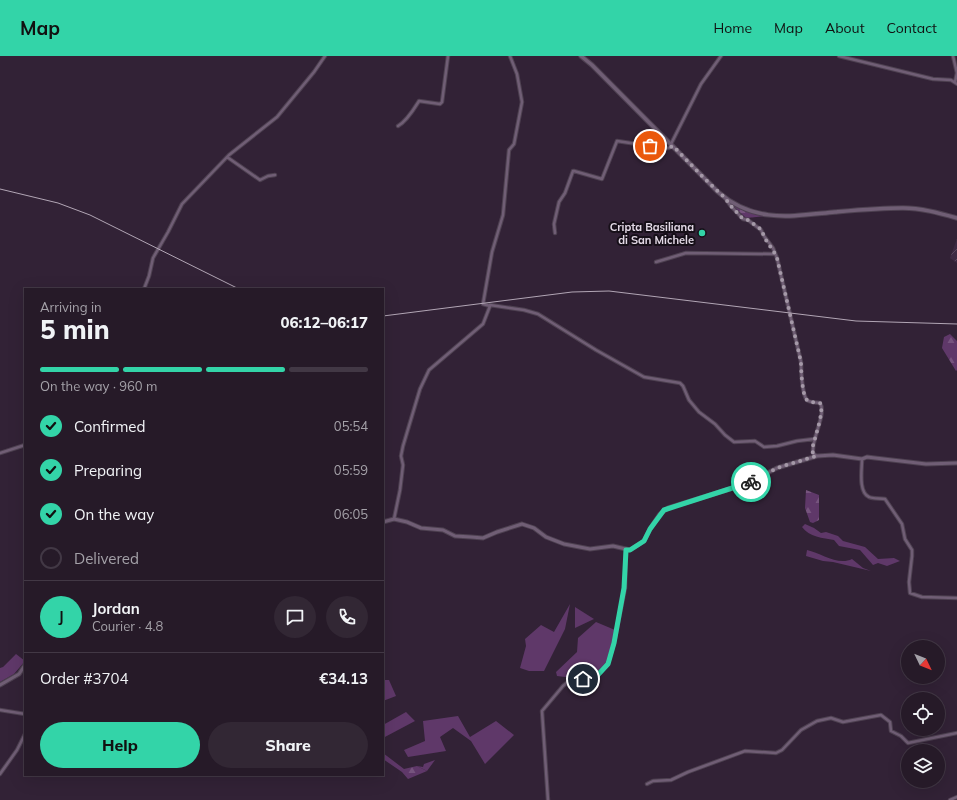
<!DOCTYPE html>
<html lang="en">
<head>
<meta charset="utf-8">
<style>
  :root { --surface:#261a28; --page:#322734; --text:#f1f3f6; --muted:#a4a1a8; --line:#423845; --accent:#33d4a8 }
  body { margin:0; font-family:Mulish,sans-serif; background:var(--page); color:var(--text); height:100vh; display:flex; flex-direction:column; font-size:15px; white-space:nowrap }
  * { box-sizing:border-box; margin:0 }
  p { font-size:13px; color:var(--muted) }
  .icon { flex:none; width:22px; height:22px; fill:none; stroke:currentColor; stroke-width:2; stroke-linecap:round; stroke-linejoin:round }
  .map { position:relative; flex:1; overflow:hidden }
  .sheet { position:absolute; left:24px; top:232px; width:360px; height:488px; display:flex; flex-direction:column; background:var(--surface); border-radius:0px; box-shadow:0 4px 16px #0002,0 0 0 1px var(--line) }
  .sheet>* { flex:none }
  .needle { width:26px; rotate:133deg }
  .buttons { position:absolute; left:901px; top:584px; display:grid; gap:8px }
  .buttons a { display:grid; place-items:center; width:44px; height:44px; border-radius:50%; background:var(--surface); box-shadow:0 4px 16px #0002,0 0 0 1px var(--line); font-size:20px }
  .pin { position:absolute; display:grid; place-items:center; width:34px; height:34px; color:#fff; margin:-17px; border:2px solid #fff; border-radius:50%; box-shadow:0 1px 4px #0007 }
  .courier { position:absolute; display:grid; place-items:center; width:40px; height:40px; margin:-20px; border:3px solid #33d4a8; border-radius:50%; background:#fff; color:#222; box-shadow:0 1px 5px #0007 }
  .headline em { font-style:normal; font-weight:800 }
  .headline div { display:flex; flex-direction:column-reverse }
  .headline { display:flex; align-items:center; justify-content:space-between; height:68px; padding:0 16px }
  h1 { font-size:26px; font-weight:800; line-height:30px }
  .bar { display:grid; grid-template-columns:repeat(4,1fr); gap:6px 4px; align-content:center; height:48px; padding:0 16px }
  .bar i { height:5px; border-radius:3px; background:var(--line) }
  .bar .selected { background:var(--accent) }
  .bar p { grid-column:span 4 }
  .line { display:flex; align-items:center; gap:10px; padding:0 16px; border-top:1px solid var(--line) }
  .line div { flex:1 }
  .round { display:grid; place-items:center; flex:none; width:42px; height:42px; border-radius:21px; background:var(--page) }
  ol { padding:0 16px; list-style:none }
  li { display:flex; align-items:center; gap:12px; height:44px }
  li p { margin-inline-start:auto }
  li .icon { padding:4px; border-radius:50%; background:var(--accent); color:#111; stroke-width:4 }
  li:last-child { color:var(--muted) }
  li i { width:22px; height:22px; border:2px solid var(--line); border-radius:50% }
  .cta { display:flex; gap:8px; margin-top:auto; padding:8px 16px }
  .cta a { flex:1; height:46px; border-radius:24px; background:var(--accent); color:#111; font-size:16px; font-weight:800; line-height:46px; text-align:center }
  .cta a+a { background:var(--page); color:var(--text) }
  header { display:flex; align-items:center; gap:24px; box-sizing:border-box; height:56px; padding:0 20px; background:var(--accent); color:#111 }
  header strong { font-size:19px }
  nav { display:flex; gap:22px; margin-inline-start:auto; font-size:14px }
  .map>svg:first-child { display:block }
</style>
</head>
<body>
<header>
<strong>Map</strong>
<nav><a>Home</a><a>Map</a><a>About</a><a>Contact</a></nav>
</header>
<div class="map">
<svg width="957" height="744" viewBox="0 0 957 744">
  <defs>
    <pattern id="industrial-furrows" width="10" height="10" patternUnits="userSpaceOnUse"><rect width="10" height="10" fill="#3d2a43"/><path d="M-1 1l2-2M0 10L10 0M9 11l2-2" fill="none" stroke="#59485e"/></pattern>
    <pattern id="forest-firs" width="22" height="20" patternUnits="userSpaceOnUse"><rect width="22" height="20" fill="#5f3869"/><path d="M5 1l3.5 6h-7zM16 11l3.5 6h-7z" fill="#76547e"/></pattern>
  </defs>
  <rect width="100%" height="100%" fill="#322236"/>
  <path fill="url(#industrial-furrows)" d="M957 183V207L950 202Z"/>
  <path fill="#5f3869" d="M805 468 814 472 821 477 826 476 838 480 843 485 865 491 878 503 894 502 900 505 887 510 878 507 873 509 860 494 839 490 834 484C823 482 809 481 802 471Z
    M807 494C821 497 838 510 852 503L863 512 871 515 833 506 823 505 806 500Z
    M570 548 565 573 544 615H529L520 612 526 590 525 583 541 569 554 576Z
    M575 551 594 563 575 572Z
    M596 566 615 574 609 606 596 620 573 622 557 620 556 616 577 596 578 582Z
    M16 598 25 605 14 618 0 626V612L3 611Z
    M385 624H389L396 640 383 645V628Z
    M406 656 415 665 383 682V669Z
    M458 660 470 681 496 665 514 679 485 708 471 685 453 672 440 681 446 695 408 701 404 694 425 685 423 665Z
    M435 704 427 715 417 710 423 711 424 708Z"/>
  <path fill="url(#forest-firs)" d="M730 147 749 156 768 160 746 162Z
    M950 278 957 285V314L956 315 942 292 944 281Z
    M806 434 819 439V464L813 467 810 466 805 452Z
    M383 697 404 713 417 710 427 715 408 723 402 716 383 703Z"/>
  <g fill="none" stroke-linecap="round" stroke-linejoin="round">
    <defs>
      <path id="minor" d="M839 0 933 23 951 24 957 28
        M953 0 957 17 955 26
        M398 70C407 65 414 53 419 45L440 48 442 46 448 0
        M671 88 701 28 721 0
        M227 101 260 124 268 120 275 119
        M725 142 730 149 743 163 748 164 761 174 764 180 773 192 777 202 801 306C801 313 802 339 807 344 810 347 816 346 820 347 827 358 811 383 813 397L816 400
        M555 177 554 168 559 146 565 137 573 115H574L602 123 617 85 664 92H669L672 90
        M656 206 686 197 775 198
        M144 233 149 220 153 202 168 176 182 148 229 99 277 61 314 16 325 0
        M490 249 524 254 538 258 596 294 644 321 680 327 683 330 689 344 699 356 715 368 725 379 734 386 755 385 764 391 777 390 797 385 814 383
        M0 397 25 389
        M862 403C862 413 858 436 869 441 873 443 880 442 885 443L902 468 905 483 912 494V500L909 526 910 537 922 541 957 542
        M394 463 400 434 403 409 401 400 403 390 420 333 429 314 483 268 490 250 483 248 492 196 503 159 509 94 514 88 522 46 517 18 510 0
        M0 654 25 658
        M0 718 17 694 25 678
        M647 728 653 725 671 724 688 716 745 695 776 697 782 694 801 674 817 665 831 662 843 666 881 659 890 666 891 675 901 680 908 687 957 677
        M548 744 542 655 563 630 570 624 595 622 608 607 614 587 625 532 626 494
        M950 744 957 741"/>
      <path id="tertiary" d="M383 466 394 463 407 466 421 472 443 474 455 480 471 481 483 482 497 476 522 468 534 472 546 481 564 488 590 493 613 490 630 494 644 485 650 473 660 458 668 452 746 428 777 412 817 400 833 399 862 403 867 401 875 402 926 408 957 407
        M0 629 19 618 25 609"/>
      <path id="secondary" d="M581 0 592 9 718 136C755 168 792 160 835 156 858 154 880 152 903 152 921 152 939 157 957 162"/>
    </defs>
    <use href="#minor" stroke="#4e4151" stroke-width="4.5"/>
    <use href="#tertiary" stroke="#4e4151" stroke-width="5"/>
    <use href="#secondary" stroke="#4e4151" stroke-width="5.5"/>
    <use href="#minor" stroke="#705e75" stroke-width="2.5"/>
    <use href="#tertiary" stroke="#705e75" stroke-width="3"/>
    <use href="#secondary" stroke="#705e75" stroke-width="3.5"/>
    <path stroke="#b2a6b5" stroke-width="1" d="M0 133 58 147 90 159 239 233
      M383 260 572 236 609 235 856 265 957 268"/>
  </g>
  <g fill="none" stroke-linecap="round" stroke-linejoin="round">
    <path stroke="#a599a8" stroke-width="4" stroke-dasharray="0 7.2" d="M650 90 668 92 673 90 704 122 725 142 730 149 743 163 748 164 762 174C764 185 773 192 777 202L801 306C801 313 802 339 807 344 810 347 816 346 820 347 825 355 814 383 812 394L813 397 816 400 777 412 751 426"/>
    <path stroke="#33d4a8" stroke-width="5" d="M583 623 595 622 608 608 614 587 624 532 626 494H630L644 485 650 473 664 454 751 426"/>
  </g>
  <circle fill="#33d4a8" stroke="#160f18" stroke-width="1.5" cx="702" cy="177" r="4"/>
  <g text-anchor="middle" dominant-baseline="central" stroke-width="4" stroke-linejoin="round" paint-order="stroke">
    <g font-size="11" font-weight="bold" fill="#e3d9e6" stroke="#160f18" text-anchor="end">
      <text x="694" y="171">Cripta Basiliana<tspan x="694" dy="13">di San Michele</tspan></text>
    </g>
  </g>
</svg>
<div class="buttons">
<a><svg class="needle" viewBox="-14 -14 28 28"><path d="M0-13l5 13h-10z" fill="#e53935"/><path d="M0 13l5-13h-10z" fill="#a4a1a8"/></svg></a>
<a><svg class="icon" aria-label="locate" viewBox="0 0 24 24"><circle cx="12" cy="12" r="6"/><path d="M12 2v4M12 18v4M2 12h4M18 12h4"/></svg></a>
<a><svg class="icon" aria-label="layers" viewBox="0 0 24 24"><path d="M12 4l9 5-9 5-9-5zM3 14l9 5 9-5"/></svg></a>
</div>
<div class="pin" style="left:650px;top:90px;background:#ea580c"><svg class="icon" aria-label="bag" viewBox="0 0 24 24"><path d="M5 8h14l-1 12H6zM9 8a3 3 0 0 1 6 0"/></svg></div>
<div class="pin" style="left:583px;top:623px;background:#1f2937"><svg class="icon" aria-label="home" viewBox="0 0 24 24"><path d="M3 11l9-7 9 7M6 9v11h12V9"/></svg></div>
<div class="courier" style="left:751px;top:426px"><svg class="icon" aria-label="bike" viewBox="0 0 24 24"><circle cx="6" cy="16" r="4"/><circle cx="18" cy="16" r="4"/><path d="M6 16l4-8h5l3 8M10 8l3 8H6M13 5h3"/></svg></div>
<section class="sheet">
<div class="headline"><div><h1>5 min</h1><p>Arriving in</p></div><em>06:12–06:17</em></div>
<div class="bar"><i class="selected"></i><i class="selected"></i><i class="selected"></i><i></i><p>On the way · 960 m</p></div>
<ol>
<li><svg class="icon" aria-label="check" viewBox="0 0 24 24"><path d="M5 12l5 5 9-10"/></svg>Confirmed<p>05:54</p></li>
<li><svg class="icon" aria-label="check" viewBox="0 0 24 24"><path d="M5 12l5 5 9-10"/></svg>Preparing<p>05:59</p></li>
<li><svg class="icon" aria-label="check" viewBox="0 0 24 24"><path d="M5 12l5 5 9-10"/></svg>On the way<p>06:05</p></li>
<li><i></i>Delivered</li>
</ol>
<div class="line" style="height:72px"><b class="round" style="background:var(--accent);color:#111">J</b><div><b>Jordan</b><p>Courier · 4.8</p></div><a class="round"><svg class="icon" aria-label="chat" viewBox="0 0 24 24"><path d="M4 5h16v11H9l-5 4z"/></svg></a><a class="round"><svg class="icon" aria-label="phone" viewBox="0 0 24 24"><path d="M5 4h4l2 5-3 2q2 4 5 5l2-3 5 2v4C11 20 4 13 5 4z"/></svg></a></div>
<div class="line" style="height:52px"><div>Order #3704</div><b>€34.13</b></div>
<div class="cta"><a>Help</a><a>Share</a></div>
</section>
</div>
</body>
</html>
